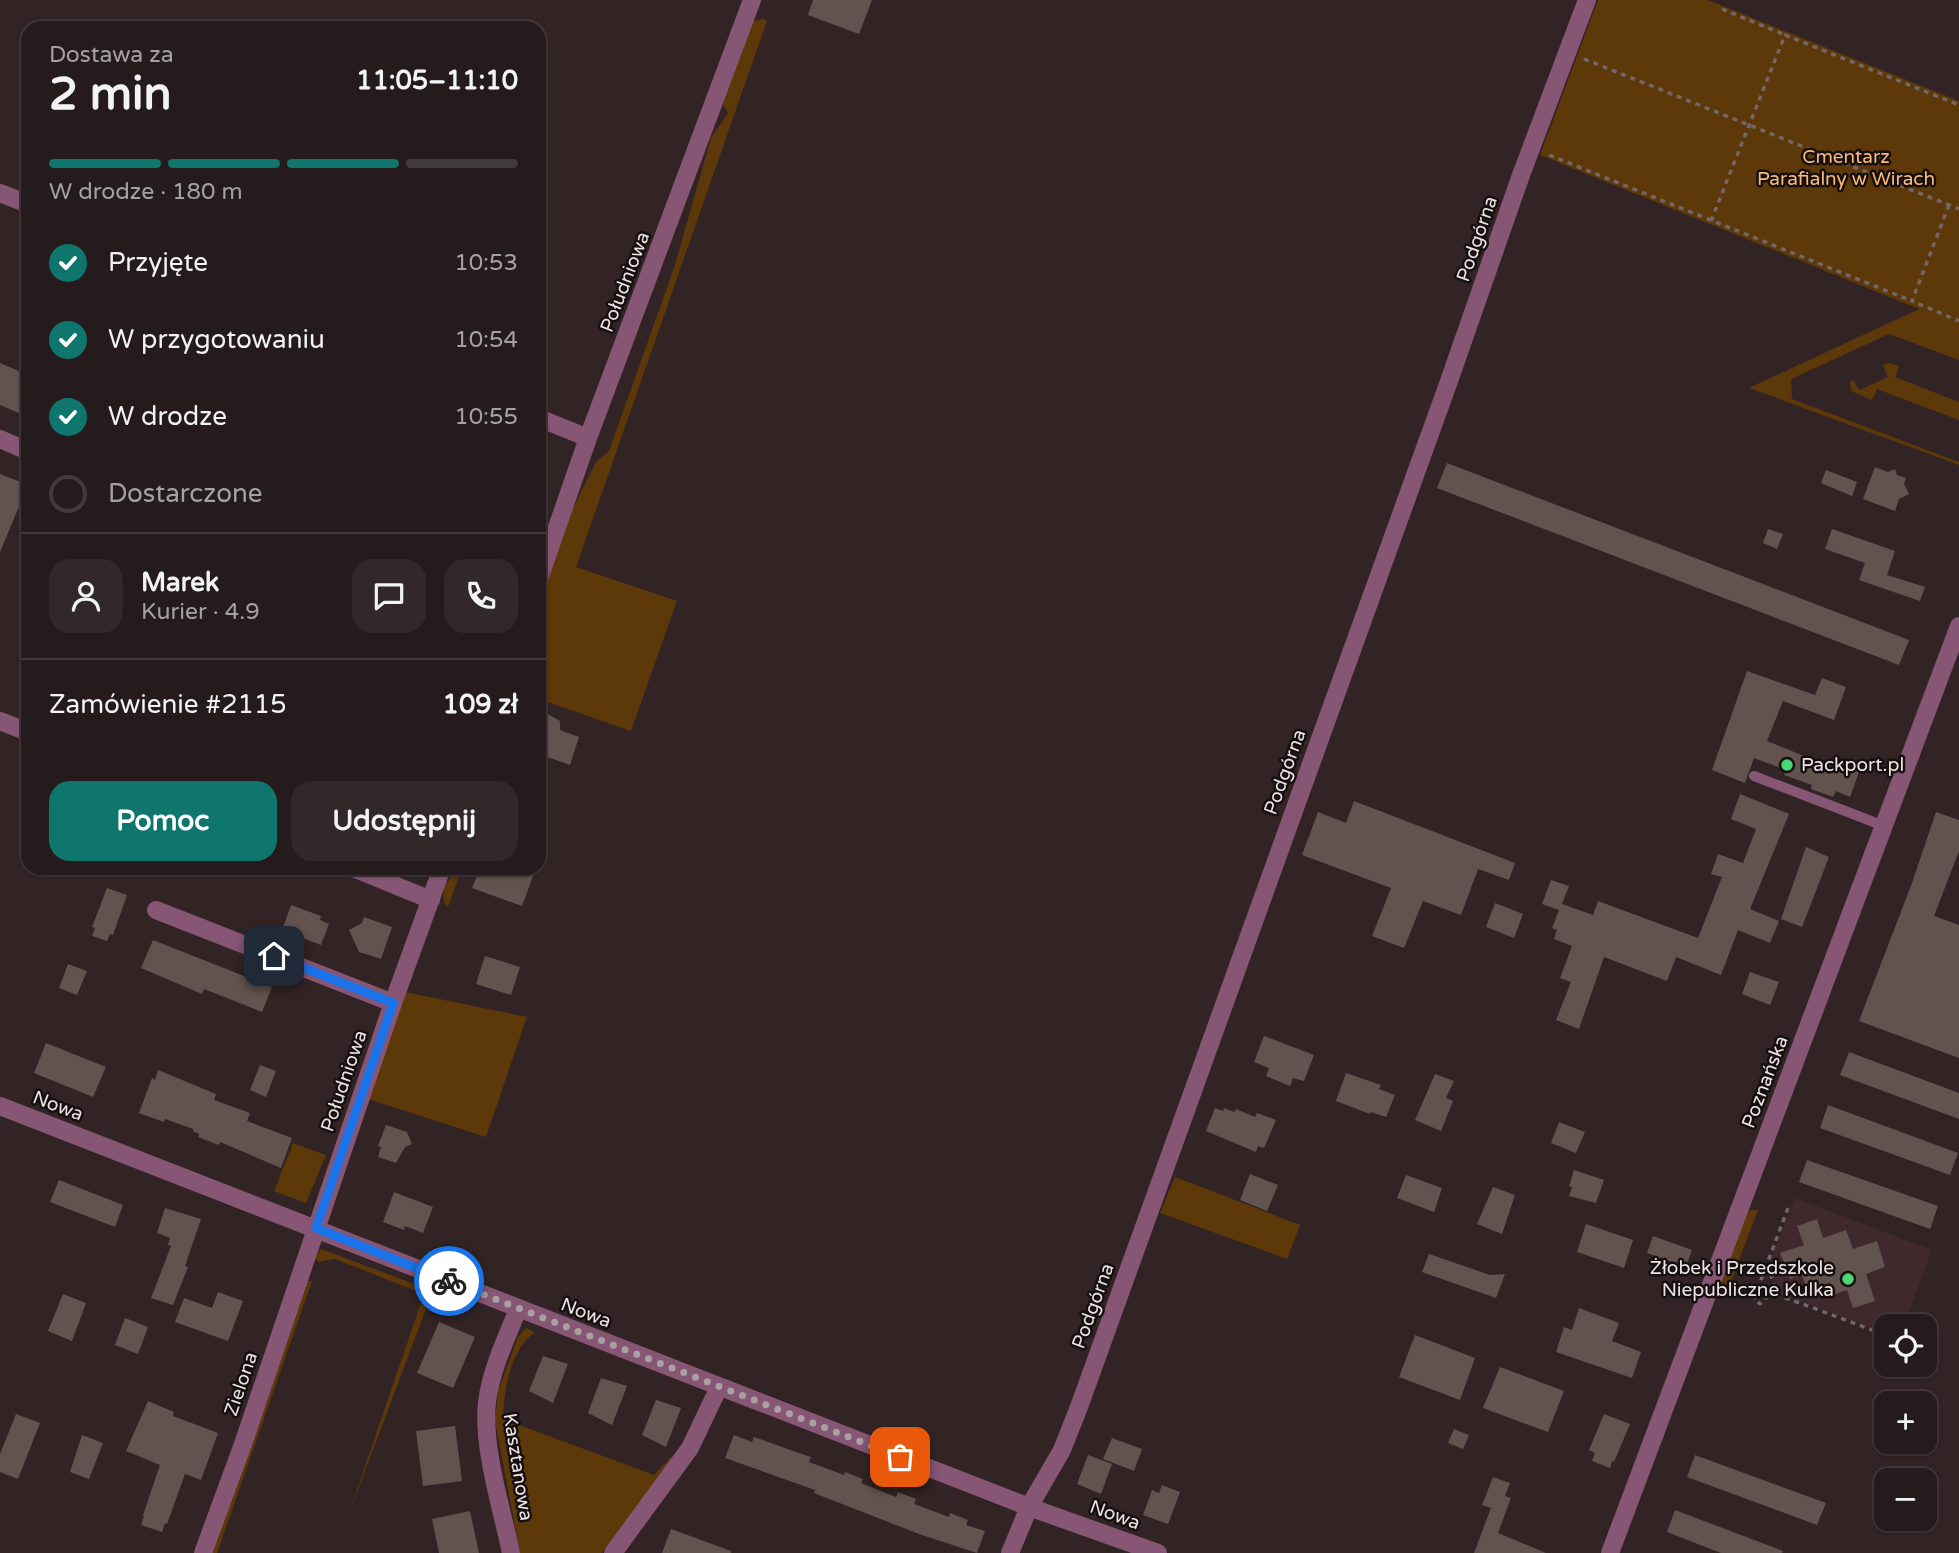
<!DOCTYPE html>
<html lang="pl">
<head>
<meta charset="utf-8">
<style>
  :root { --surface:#261b1c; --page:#322829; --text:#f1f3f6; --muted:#a4a1a3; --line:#42393b; --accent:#0f766e }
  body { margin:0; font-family:"Varela Round",sans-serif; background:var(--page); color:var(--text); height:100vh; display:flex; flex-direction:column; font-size:26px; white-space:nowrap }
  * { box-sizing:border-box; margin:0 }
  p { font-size:23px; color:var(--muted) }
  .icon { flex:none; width:38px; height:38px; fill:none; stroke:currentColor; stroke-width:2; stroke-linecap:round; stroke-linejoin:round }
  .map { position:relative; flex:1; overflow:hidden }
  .drawer { position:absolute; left:21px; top:21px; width:525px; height:854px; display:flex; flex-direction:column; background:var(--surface); border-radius:21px; box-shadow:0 2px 5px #0004,0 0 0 2px var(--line) }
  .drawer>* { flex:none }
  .buttons { position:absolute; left:1874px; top:1314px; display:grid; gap:14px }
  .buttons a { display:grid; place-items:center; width:63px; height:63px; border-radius:14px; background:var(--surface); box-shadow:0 2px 5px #0004,0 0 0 2px var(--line); font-size:35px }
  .pin { position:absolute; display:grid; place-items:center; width:60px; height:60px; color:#fff; margin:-30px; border-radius:14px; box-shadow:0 4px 10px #0006 }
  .courier { position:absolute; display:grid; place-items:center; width:70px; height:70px; margin:-35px; border:5px solid #1a73e8; border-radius:50%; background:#fff; color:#222; box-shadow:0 2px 9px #0007 }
  .overview em { font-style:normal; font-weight:800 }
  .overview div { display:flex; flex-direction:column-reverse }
  .overview { display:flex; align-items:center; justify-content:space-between; height:119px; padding:0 28px }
  h1 { font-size:46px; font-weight:800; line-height:52px }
  .bar { display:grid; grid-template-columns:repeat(4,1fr); gap:10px 7px; align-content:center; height:84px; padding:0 28px }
  .bar i { height:9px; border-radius:5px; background:var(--line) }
  .bar .active { background:var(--accent) }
  .bar p { grid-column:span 4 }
  .line { display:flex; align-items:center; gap:18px; padding:0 28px; border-top:2px solid var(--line) }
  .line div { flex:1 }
  .round { display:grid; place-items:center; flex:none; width:74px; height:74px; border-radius:21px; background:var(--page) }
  ol { padding:0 28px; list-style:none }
  li { display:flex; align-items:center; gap:21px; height:77px }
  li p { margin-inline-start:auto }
  li .icon { padding:7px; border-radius:50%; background:var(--accent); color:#fff; stroke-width:4 }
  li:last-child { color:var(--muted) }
  li i { width:38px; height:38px; border:4px solid var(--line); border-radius:50% }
  .button { display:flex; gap:14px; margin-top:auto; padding:14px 28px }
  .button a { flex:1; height:80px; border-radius:21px; background:var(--accent); color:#fff; font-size:28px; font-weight:800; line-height:80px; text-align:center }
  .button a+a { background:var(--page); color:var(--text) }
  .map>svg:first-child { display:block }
</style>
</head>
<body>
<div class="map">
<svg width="1959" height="1553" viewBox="0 0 1959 1553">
  <rect width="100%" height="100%" fill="#322425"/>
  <path fill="#3f292c" d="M1795 1198 1932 1250 1904 1326H1886V1333L1779 1293 1769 1264Z"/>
  <path fill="#5d3808" d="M1598 0H1708L1959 101V360L1889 334 1791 379 1792 399 1959 462V465L1749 388 1919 309 1540 155Z
    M763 19 767 21 576 567 677 601 631 731 539 699V600L563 528 596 462 609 451 675 265 711 138 728 113 722 103 752 21Z
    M1888 363 1899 366 1895 377 1959 402V420L1877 389 1872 400 1851 391 1850 382 1853 380 1859 390 1888 377 1883 365Z
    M454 876H459L448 907C439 899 444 881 454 876Z
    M405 992 527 1017 486 1137 365 1098Z
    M293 1143 326 1155 306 1203 274 1191Z
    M1175 1177 1300 1225 1287 1259 1160 1213Z
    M1751 1210H1758L1730 1284 1738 1295 1723 1288 1720 1281 1747 1212Z
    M321 1249 430 1290 432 1293 348 1516 424 1294 335 1259 319 1262 315 1258Z
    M308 1281H312L217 1553H212Z
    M526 1328 535 1332C510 1350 504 1389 503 1419L654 1475 676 1452 602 1553H520L495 1421 498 1391 518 1337Z"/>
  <path fill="#63534e" d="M813 0H872L859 34 808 15Z
    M0 363 28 375V417L0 405Z
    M1447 463 1909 640 1899 665 1437 488Z
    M1875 467 1888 472 1895 469 1897 475 1906 478 1904 484 1909 494 1899 499 1895 511 1863 499Z
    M1826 470 1857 482 1852 496 1821 483Z
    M0 474 28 485 0 552Z
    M1768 529 1783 534 1777 549 1763 543Z
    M1832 529 1895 551 1887 575 1925 587 1920 601 1859 580 1865 563 1825 549Z
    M1747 671 1815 695 1822 678 1846 687 1834 720 1783 701 1767 741 1836 769 1837 764 1859 772 1850 797 1836 791 1833 797 1811 789 1812 785 1784 775 1786 770 1754 758 1745 783 1712 770Z
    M539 709 560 721V730L579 737 570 765 539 754Z
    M1740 794 1789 814 1750 909 1779 921 1770 943 1738 930 1721 975 1676 957 1667 981 1604 957 1579 1029 1556 1020 1571 982 1560 978 1572 946 1554 939 1557 930 1552 928 1559 910 1542 904 1551 880 1569 886 1562 904 1593 915 1598 901 1698 938 1722 877 1711 874 1718 854 1743 863 1756 829 1731 819Z
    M1354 801 1515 863 1509 880 1478 869 1461 915 1423 901 1404 948 1372 936 1391 888 1302 855 1318 812 1346 823Z
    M1936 812 1959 820V851L1934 916 1959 925V1058L1859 1021 1912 883Z
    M1806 847 1829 857 1802 927 1781 919Z
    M480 868H536L522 906 472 888Z
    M107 888 127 895 113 935 110 934 107 941 92 936 95 928 92 927Z
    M1495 903 1523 914 1514 938 1486 927Z
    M291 905 321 916 320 920 329 924 321 945 282 930Z
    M364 917 392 927 381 959 359 952 349 930 362 923Z
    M153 940 272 987 262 1012 204 989 202 994 141 968Z
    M485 956 520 967 511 995 476 984Z
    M68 964 87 971 77 995 59 988Z
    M1750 972 1779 982 1770 1005 1742 994Z
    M1264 1036 1314 1055 1304 1081 1293 1078 1290 1086 1266 1076 1269 1068 1254 1062Z
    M46 1043 106 1067 93 1097 34 1073Z
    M1849 1052 1959 1093V1119L1840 1075Z
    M260 1065 276 1071 266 1097 250 1090Z
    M158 1070 216 1094 214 1100 250 1113 247 1121 292 1138 281 1168 220 1142 219 1145 198 1137 199 1134 193 1131V1129L165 1119 164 1122 139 1113 152 1078 155 1080Z
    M1346 1073 1381 1085 1379 1089 1395 1095 1386 1117 1371 1112 1370 1114 1336 1101Z
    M1435 1074 1454 1081 1446 1098 1453 1101 1441 1131 1415 1120Z
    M1828 1105 1958 1153 1950 1175 1820 1128Z
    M1215 1108 1223 1111 1224 1108 1234 1112 1236 1109 1255 1117 1257 1113 1276 1120 1264 1148 1258 1146 1256 1152 1206 1131Z
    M1559 1122 1585 1132 1576 1153 1551 1143Z
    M386 1125 407 1132 412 1144 405 1147 396 1163 378 1157 381 1147 378 1146Z
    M1807 1160 1938 1206 1930 1229 1799 1182Z
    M1574 1170 1604 1180 1596 1203 1569 1196 1572 1187 1569 1186Z
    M1250 1174 1278 1185 1267 1211 1240 1200Z
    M1406 1175 1442 1188 1434 1212 1397 1198Z
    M59 1180 123 1205 115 1227 50 1202Z
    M1493 1187 1515 1195 1502 1234 1477 1224Z
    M394 1192 433 1207 423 1233 405 1226 404 1230 383 1222Z
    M165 1208 201 1219 185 1266 188 1267 173 1305 151 1298 171 1246 168 1245 170 1238 157 1233Z
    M1817 1219 1823 1238 1846 1230 1853 1249 1877 1241 1885 1267 1866 1274 1875 1301 1853 1308 1847 1290 1829 1296 1826 1287 1808 1293 1802 1275 1790 1279 1780 1253 1804 1245 1797 1226Z
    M1586 1224 1633 1240 1624 1268 1577 1252Z
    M1653 1236 1692 1250 1686 1267 1647 1253Z
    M1429 1254 1490 1275 1505 1274 1496 1298 1422 1272Z
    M218 1292 243 1301 228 1341 175 1322 184 1298 212 1308Z
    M63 1294 86 1303 72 1341 48 1331Z
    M1579 1308 1619 1323 1612 1341 1641 1352 1632 1378 1556 1352 1564 1327 1572 1330Z
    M125 1318 148 1327 138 1354 115 1345Z
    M439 1322 475 1337 453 1388 417 1373Z
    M1415 1335 1475 1358 1460 1400 1399 1377Z
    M543 1356 568 1364 553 1403 529 1391Z
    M1500 1367 1564 1391 1548 1432 1483 1408Z
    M601 1378 627 1386 612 1425 588 1413Z
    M656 1400 681 1408 666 1447 642 1435Z
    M148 1401 174 1412 173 1416 218 1433 201 1480 185 1474 167 1524 165 1523 162 1532 141 1525 144 1516 143 1515 160 1465 126 1451Z
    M16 1414 40 1423 18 1479 0 1472V1454Z
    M1604 1414 1630 1424 1614 1462 1612 1461 1610 1468 1592 1461 1595 1453 1589 1450Z
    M455 1426 462 1481 423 1486 416 1431Z
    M1454 1429 1469 1435 1463 1449 1448 1443Z
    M82 1435 103 1443 89 1479 70 1472Z
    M734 1435 752 1442 754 1437 793 1451 811 1457 809 1462 844 1475 845 1472 863 1479 861 1483 896 1497 898 1492 916 1499 914 1504 949 1517 950 1513 968 1520 966 1525 985 1531 977 1553 919 1534 814 1493 815 1490 725 1458Z
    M1112 1438 1142 1449 1134 1471 1103 1459Z
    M1088 1455 1112 1464 1101 1494 1077 1484Z
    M1695 1455 1826 1503 1817 1525 1687 1477Z
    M1493 1477 1510 1483 1505 1496 1511 1498 1498 1533 1546 1553H1474L1491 1508 1482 1505Z
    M1162 1485 1180 1492 1168 1524 1143 1515 1152 1490 1159 1493Z
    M1675 1510 1783 1551 1782 1553H1721L1667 1532Z
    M470 1511 479 1553H439L432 1519Z
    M671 1529 731 1551V1553H662Z"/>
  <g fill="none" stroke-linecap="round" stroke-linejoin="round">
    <path stroke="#726667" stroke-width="3.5" stroke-dasharray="5 5" stroke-linecap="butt" d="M1722 9 1785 35
      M1584 59 1959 209
      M1549 155 1912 301
      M1949 205 1912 301 1959 321
      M1711 221 1785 35 1959 105
      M1788 1208 1767 1264 1778 1295 1886 1335
      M1766 1266 1754 1299 1760 1304 1765 1300 1769 1292 1778 1295"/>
    <path stroke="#875675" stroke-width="10" d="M1754 776 1884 826"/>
    <path stroke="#875675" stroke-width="18" d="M0 193 28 204
      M539 418 588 438
      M0 439 28 451
      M539 579 588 438 752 0
      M0 721 28 732
      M353 868 431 900
      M156 910 393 1003
      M0 1106 1029 1507 1158 1553
      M203 1553 243 1444 393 1003 442 868
      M511 1553C502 1509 482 1447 487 1402 491 1370 506 1339 518 1309
      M613 1553 690 1448 719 1387
      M1010 1553 1029 1507 1062 1450 1079 1407 1448 384 1521 175 1587 0
      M1610 1553 1959 626"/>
  </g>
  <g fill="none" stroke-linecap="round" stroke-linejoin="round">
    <path stroke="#aba0a0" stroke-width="7" stroke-dasharray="0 12.6" d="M449 1281 900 1457"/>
    <path stroke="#1a73e8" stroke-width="9" d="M274 956 393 1003 316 1228 449 1281"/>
  </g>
  <g fill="#4bd677" stroke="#160f10" stroke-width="2.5">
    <circle cx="1787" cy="765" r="7"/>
    <circle cx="1848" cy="1279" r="7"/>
  </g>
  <g text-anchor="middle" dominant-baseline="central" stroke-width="5" stroke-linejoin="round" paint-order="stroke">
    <g font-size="19" fill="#fab975" stroke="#160f10">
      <text x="1846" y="157">Cmentarz<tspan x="1846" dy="22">Parafialny w Wirach</tspan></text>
    </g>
    <g font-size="19" fill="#ece2e3" stroke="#160f10">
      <text transform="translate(1477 239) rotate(-71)">Podgórna</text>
      <text transform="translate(625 282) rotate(-69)">Południowa</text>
      <text transform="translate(1285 772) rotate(-70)">Podgórna</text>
      <text transform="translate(344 1081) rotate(-71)">Południowa</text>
      <text transform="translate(1765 1082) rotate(-69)">Poznańska</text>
      <text transform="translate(58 1106) rotate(21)">Nowa</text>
      <text transform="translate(1093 1306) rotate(-70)">Podgórna</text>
      <text transform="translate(586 1313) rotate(21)">Nowa</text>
      <text transform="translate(241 1384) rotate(-71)">Zielona</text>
      <text transform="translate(518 1467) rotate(81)">Kasztanowa</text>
      <text transform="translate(1115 1515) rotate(20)">Nowa</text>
    </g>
    <g font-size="19" fill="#ece2e3" stroke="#160f10" text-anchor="start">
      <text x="1801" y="765">Packport.pl</text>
      <text x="1834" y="1268" text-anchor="end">Żłobek i Przedszkole<tspan x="1834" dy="22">Niepubliczne Kulka</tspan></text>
    </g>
  </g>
</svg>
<div class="buttons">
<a><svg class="icon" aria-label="locate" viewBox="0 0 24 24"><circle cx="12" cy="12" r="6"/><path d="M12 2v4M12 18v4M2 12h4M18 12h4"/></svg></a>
<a>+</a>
<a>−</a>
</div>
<div class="pin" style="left:900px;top:1457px;background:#ea580c"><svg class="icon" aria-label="bag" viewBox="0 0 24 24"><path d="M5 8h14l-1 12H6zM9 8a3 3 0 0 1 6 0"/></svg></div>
<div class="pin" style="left:274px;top:956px;background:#1f2937"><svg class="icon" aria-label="home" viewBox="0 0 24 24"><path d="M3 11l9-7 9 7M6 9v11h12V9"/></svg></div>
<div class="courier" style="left:449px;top:1281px"><svg class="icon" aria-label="bike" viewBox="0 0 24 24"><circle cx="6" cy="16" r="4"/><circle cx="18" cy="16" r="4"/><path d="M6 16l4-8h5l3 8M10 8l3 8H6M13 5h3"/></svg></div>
<section class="drawer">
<div class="overview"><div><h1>2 min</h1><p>Dostawa za</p></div><em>11:05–11:10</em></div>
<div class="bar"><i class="active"></i><i class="active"></i><i class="active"></i><i></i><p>W drodze · 180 m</p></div>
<ol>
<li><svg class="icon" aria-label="check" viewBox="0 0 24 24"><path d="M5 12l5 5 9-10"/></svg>Przyjęte<p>10:53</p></li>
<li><svg class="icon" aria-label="check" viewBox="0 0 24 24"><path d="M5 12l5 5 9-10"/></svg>W przygotowaniu<p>10:54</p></li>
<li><svg class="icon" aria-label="check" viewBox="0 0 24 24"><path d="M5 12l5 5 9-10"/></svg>W drodze<p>10:55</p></li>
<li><i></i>Dostarczone</li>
</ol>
<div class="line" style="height:126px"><a class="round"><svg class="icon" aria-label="person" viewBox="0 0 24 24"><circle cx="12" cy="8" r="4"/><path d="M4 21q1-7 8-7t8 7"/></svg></a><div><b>Marek</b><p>Kurier · 4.9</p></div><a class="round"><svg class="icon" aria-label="chat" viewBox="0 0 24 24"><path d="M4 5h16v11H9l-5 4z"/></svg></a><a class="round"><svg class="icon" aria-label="phone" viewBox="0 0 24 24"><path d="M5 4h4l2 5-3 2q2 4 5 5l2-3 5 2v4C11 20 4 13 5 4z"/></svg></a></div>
<div class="line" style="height:91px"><div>Zamówienie #2115</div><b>109 zł</b></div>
<div class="button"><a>Pomoc</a><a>Udostępnij</a></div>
</section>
</div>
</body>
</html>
